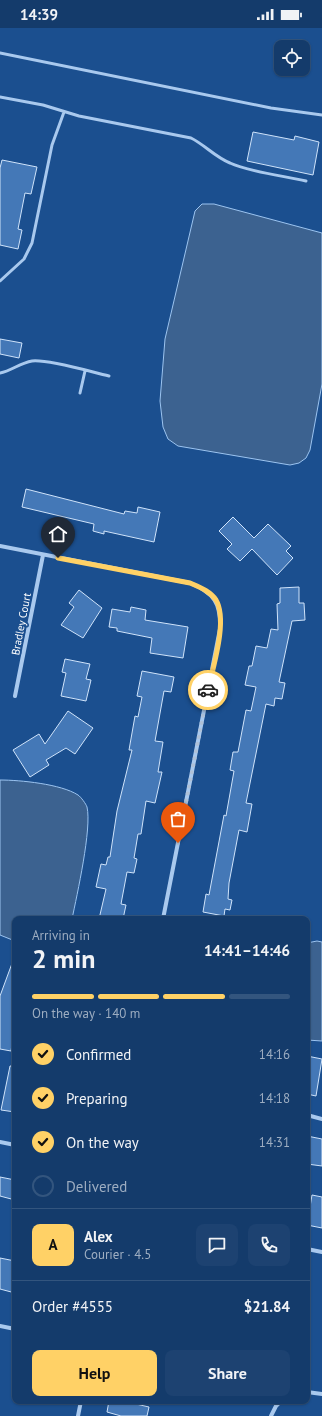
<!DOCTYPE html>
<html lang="en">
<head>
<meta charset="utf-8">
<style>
  :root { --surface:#143b6b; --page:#1d4271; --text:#f1f3f6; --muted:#9dadc1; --line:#33557e; --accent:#ffd166 }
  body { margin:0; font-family:"PT Sans",sans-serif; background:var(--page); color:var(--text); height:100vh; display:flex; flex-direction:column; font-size:15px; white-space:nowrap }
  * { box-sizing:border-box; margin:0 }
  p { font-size:13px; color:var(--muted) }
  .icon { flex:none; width:22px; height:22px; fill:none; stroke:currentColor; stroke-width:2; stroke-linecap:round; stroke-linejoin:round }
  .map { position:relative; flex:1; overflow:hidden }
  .side { position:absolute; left:12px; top:888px; width:298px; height:488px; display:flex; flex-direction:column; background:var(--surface); border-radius:8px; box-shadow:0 1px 3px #0004,0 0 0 1px var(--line) }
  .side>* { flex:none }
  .tools { position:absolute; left:274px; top:12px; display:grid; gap:8px }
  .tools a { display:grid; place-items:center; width:36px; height:36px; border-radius:8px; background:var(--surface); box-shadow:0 1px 3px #0004,0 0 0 1px var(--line); font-size:20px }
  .pin { position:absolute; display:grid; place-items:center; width:34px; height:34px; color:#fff; margin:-41px -17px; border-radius:50% 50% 50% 0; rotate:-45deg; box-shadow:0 0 4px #0007 }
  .pin .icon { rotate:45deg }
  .courier { position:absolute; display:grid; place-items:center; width:40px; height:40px; margin:-20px; border:3px solid #ffd166; border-radius:50%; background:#fff; color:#222; box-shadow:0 1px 5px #0007 }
  .overview em { font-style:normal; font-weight:700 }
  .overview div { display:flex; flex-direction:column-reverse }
  .overview { display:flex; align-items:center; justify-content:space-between; height:68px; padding:0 20px }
  h1 { font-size:26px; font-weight:700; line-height:30px }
  .bar { display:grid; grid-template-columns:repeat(4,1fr); gap:6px 4px; align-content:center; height:48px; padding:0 20px }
  .bar i { height:5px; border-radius:3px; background:var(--line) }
  .bar .on { background:var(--accent) }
  .bar p { grid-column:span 4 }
  .line { display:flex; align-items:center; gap:10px; padding:0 20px; border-top:1px solid var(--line) }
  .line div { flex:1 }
  .round { display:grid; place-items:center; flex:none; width:42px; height:42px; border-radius:8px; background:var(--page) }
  ol { padding:0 20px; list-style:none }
  li { display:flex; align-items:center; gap:12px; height:44px }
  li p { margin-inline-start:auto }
  li .icon { padding:4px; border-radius:50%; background:var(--accent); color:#111; stroke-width:4 }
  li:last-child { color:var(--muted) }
  li i { width:22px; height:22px; border:2px solid var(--line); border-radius:50% }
  .cta { display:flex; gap:8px; margin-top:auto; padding:8px 20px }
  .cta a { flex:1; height:46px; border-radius:8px; background:var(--accent); color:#111; font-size:16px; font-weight:700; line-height:46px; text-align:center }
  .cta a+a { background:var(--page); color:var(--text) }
  .status { display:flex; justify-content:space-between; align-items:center; height:28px; padding:0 20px; background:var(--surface); direction:ltr }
  .status svg { height:11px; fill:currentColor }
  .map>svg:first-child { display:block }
</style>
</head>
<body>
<div class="status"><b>14:39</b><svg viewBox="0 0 49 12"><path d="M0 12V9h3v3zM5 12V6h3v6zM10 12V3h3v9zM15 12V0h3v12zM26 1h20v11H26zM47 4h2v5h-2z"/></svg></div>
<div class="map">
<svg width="322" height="1388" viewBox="0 0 322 1388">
  <rect width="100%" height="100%" fill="#1b4f8f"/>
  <path fill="#3c6290" stroke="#9cc4f0" d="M202 176H214L322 205V356L310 422 306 430 299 435 290 437 178 418 168 411 163 399 160 373 165 311 195 183Z
    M0 752C20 752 61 756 78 767 81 769 86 776 87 779 92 800 77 867 72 891H15V913L0 907Z
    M317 913 322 914V1013L307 1012V915Z"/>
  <path fill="#4478b7" stroke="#cfe3fa" d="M253 104 294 112 295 108 319 114 313 147 247 133Z
    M2 132 37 139 31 166 25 165 18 201 22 202 18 221 0 217V140Z
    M0 311 22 315 19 330 0 326Z
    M26 461 124 486 125 483 137 485 138 479 160 484 154 514 104 503V506L93 503 94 496 22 479Z
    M233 489 254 510 268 496 291 518 286 523 293 530 277 547 252 521 240 533 227 521 232 516 219 503Z
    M299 559V575H304L305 592 292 593 279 654 285 655 282 671 275 670 274 678 266 676 246 775 252 776 247 804 239 802 229 855 228 871 232 872 230 882 225 881 224 888 203 884 206 866 209 867 224 787 226 788 234 743 230 742 233 724H238L246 682 251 683 256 659 245 657 249 638H252L256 618 267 620 271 601 278 602 277 576 280 575V560Z
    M79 562 102 580 83 610 61 597 74 579 69 575Z
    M131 579 146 582 145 592 188 599 183 630 150 625 152 610 117 603V600L109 599 112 581 130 584Z
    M65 631 90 636 86 651 91 652 86 673 61 668 66 645 62 644Z
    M142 643 174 649 171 664 164 663 155 713 163 714 158 744H162L155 775 146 773 141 806H138L134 830 137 831 134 845 127 844 121 876 126 877 123 891H99L106 861 96 859 101 836 106 837 108 829H110L117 783 132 722H129L135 688 138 689 142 669 137 668Z
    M68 683 93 700 75 726 66 720 46 732 49 737 30 749 13 722 39 706 45 716Z
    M14 930 15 997 11 1023 0 1021V968Z
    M307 1028 322 1031 316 1068 307 1066Z
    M10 1038H15V1084L1 1082Z
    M307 1108 322 1111V1138L307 1136Z
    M0 1149 15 1152V1172L0 1168Z
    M312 1167 322 1169V1200L307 1197Z
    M0 1230 15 1233V1265L0 1261Z
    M109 1373H123L149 1379 147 1388H121L107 1384Z"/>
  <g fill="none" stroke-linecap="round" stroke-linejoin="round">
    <path stroke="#a9c9ee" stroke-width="3" d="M0 25 271 80 322 87
      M0 69 43 77 79 88 191 110C205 117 215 129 230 135 249 144 285 148 306 153
      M0 253 24 231 32 215 52 117 64 84
      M0 345C11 343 20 335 32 333 49 331 91 344 109 348
      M80 365 85 343"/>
    <path stroke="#a9c9ee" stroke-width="4" d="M0 518 190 555C214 565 221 575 220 601L163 891
      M15 668 43 527
      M307 1087 322 1091
      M0 1114 15 1117
      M307 1221 322 1224
      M0 1298 15 1301
      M307 1364 322 1366
      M78 1388 81 1373
      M271 1388 276 1378 281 1373"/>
  </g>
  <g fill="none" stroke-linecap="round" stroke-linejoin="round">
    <path stroke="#afc1d8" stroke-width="4" stroke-dasharray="0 7.2" d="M178 815 208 662"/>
    <path stroke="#ffd166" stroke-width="5" d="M58 530 190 555C199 559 210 563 216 572 228 592 213 639 208 662"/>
  </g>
  <g text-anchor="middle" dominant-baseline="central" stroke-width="3.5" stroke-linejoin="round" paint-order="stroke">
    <g font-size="11" fill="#fff" stroke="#1b4f8f">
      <text transform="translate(21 596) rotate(-79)">Bradley Court</text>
    </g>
  </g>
</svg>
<div class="tools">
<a><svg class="icon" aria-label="locate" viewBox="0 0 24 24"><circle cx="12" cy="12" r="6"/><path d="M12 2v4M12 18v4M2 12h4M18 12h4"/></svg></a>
</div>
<div class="pin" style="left:178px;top:815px;background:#ea580c"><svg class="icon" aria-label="bag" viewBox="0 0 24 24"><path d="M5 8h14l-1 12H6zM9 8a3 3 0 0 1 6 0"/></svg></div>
<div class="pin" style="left:58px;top:530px;background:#1f2937"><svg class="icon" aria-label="home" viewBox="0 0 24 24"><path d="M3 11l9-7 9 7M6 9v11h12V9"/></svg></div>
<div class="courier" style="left:208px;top:662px"><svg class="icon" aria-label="car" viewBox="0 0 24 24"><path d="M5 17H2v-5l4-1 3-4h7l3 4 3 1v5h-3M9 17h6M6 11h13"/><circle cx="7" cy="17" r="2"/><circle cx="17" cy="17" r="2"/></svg></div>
<section class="side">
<div class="overview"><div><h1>2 min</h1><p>Arriving in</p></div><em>14:41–14:46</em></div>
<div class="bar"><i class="on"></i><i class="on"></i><i class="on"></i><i></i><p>On the way · 140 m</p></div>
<ol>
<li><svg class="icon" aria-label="check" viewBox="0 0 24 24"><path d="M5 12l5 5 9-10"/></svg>Confirmed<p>14:16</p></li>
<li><svg class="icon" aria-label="check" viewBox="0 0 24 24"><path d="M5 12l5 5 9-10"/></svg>Preparing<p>14:18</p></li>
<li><svg class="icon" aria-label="check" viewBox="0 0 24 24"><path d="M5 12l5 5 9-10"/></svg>On the way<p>14:31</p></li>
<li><i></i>Delivered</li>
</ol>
<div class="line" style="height:72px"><b class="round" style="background:var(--accent);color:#111">A</b><div><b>Alex</b><p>Courier · 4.5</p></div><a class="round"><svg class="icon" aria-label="chat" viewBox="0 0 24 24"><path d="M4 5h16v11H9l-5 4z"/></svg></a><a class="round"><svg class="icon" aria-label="phone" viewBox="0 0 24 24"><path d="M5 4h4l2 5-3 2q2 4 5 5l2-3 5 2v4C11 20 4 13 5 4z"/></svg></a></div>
<div class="line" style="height:52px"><div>Order #4555</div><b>$21.84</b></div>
<div class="cta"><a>Help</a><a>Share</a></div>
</section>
</div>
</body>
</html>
